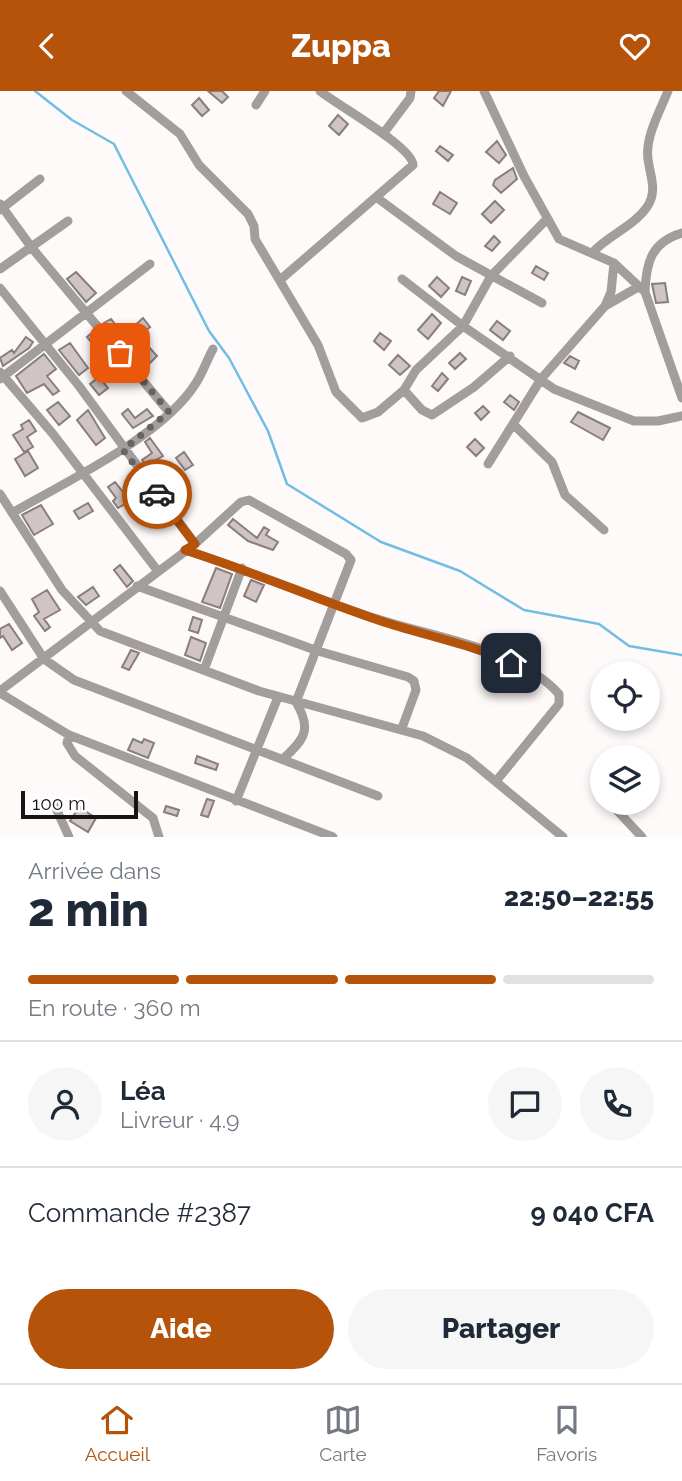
<!DOCTYPE html>
<html lang="fr">
<head>
<meta charset="utf-8">
<style>
  :root { --surface:#fff; --page:#f6f6f7; --text:#1f2937; --muted:#747a83; --line:#e0e1e3; --accent:#b45309 }
  body { margin:0; font-family:Raleway,sans-serif; background:var(--page); color:var(--text); height:100vh; display:flex; flex-direction:column; font-size:26px; white-space:nowrap }
  * { box-sizing:border-box; margin:0 }
  p { font-size:23px; color:var(--muted) }
  .icon { flex:none; width:38px; height:38px; fill:none; stroke:currentColor; stroke-width:2; stroke-linecap:round; stroke-linejoin:round }
  .map { position:relative; height:746px; overflow:hidden }
  .side { display:flex; flex-direction:column; background:var(--surface); flex:1 }
  .side>* { flex:none }
  .tools { position:absolute; left:590px; top:570px; display:grid; gap:14px }
  .tools a { display:grid; place-items:center; width:70px; height:70px; border-radius:50%; background:var(--surface); box-shadow:0 4px 10px #0003; font-size:35px }
  .scale { position:absolute; left:21px; bottom:18px; width:117px; box-sizing:border-box; padding-left:7px; border:4px solid #181414; border-top:0; font-size:19px; line-height:24px; white-space:nowrap; color:#181414; -webkit-text-stroke:5px #fff; paint-order:stroke }
  .pin { position:absolute; display:grid; place-items:center; width:60px; height:60px; color:#fff; margin:-30px; border-radius:14px; box-shadow:0 4px 10px #0006 }
  .courier { position:absolute; display:grid; place-items:center; width:70px; height:70px; margin:-35px; border:5px solid #b45309; border-radius:50%; background:#fff; color:#222; box-shadow:0 2px 9px #0007 }
  .head em { font-style:normal; font-weight:800 }
  .head div { display:flex; flex-direction:column-reverse }
  .head { display:flex; align-items:center; justify-content:space-between; height:119px; padding:0 28px }
  h1 { font-size:46px; font-weight:800; line-height:52px }
  .bar { display:grid; grid-template-columns:repeat(4,1fr); gap:10px 7px; align-content:center; height:84px; padding:0 28px }
  .bar i { height:9px; border-radius:5px; background:var(--line) }
  .bar .current { background:var(--accent) }
  .bar p { grid-column:span 4 }
  .line { display:flex; align-items:center; gap:18px; padding:0 28px; border-top:2px solid var(--line) }
  .line div { flex:1 }
  .round { display:grid; place-items:center; flex:none; width:74px; height:74px; border-radius:37px; background:var(--page) }
  .action { display:flex; gap:14px; margin-top:auto; padding:14px 28px }
  .action a { flex:1; height:80px; border-radius:42px; background:var(--accent); color:#fff; font-size:28px; font-weight:800; line-height:80px; text-align:center }
  .action a+a { background:var(--page); color:var(--text) }
  header { display:flex; justify-content:space-between; align-items:center; height:91px; padding:0 28px; background:var(--accent); color:#fff; font-size:32px; font-weight:800 }
  .tabs { display:flex; justify-content:space-around; align-items:center; height:98px; border-top:2px solid var(--line); background:var(--surface); font-size:19px; color:var(--muted) }
  .tabs a { display:grid; justify-items:center; gap:4px }
  .tabs .current { color:var(--accent) }
  .map>svg:first-child { display:block }
</style>
</head>
<body>
<header><svg class="icon" aria-label="back" viewBox="0 0 24 24"><path d="M15 5l-7 7 7 7"/></svg>Zuppa<svg class="icon" aria-label="heart" viewBox="0 0 24 24"><path d="M12 20l-8-8c-3-5 5-10 8-4 3-6 11-1 8 4z"/></svg></header>
<div class="map">
<svg width="682" height="746" viewBox="0 0 682 746">
  <rect width="100%" height="100%" fill="#fffafa"/>
  <g fill="none" stroke-linecap="round" stroke-linejoin="round">
    <path stroke="#71bde4" stroke-width="2.5" d="M35 0 72 29 114 53 209 240 229 267 268 340 287 393 381 451 460 480 524 519 599 533 629 555 682 564"/>
  </g>
  <path fill="#d0c5c4" stroke="#887e7e" stroke-width="2" d="M208 0H222L228 6 222 12Z
    M439 0H451L443 15 434 7Z
    M199 7 209 19 202 25 192 14Z
    M338 24 348 33 339 44 329 35Z
    M497 50 506 64 499 72 486 61Z
    M440 55 453 64 448 70 436 60Z
    M513 77 517 88 501 102 493 94 495 89Z
    M440 101 457 112 450 123 433 113Z
    M495 110 504 119 491 132 482 123Z
    M494 145 500 151 492 160 485 155Z
    M536 175 548 182 544 189 532 182Z
    M76 181 96 202 86 211 67 188Z
    M437 186 449 197 441 206 429 195Z
    M462 186 471 190 465 204 456 200Z
    M665 192 668 211 656 212 652 193Z
    M432 223 441 232 428 248 418 239Z
    M143 227 150 236 139 245 157 265 150 272 131 252 125 257 104 232 111 228 115 233 112 235 122 246Z
    M497 230 510 240 503 249 490 239Z
    M93 241 101 251 95 256 87 246Z
    M380 242 391 250 384 259 374 250Z
    M26 246 33 251 29 257 3 275 0 267 12 259 14 262Z
    M70 252 88 277 79 284 59 259Z
    M460 262 466 268 455 278 449 272Z
    M44 263 56 278 47 285 59 300 53 304 44 293 27 302 16 285Z
    M398 264 410 275 400 284 389 274Z
    M570 265 579 270 575 278 564 272Z
    M442 282 448 288 438 300 432 295Z
    M99 286 108 297 99 304 90 293Z
    M510 304 519 311 514 319 504 311Z
    M58 311 70 325 59 334 47 319Z
    M483 315 489 321 481 329 475 322Z
    M128 318 135 327 147 318 153 325 133 337 122 323Z
    M88 319 105 347 96 354 77 329Z
    M578 321 610 337 603 349 571 331Z
    M29 329 36 340 27 346 33 356 24 361 13 344 23 338 21 334Z
    M150 347 163 365 146 375 142 369 152 362 145 351Z
    M475 348 484 357 476 365 467 356Z
    M28 360 38 377 25 385 15 368Z
    M184 361 193 374 185 379 176 367Z
    M115 391 130 410 118 417 113 410 116 407 108 396Z
    M88 412 93 420 79 428 74 420Z
    M41 414 53 433 34 444 22 424Z
    M233 428 257 447 264 436 269 439 266 444 278 451 273 459 248 450 228 434Z
    M120 474 133 490 127 496 114 479Z
    M216 477 232 483 220 517 202 511Z
    M251 489 264 494 256 511 244 505Z
    M93 496 99 505 86 514 78 506Z
    M47 499 60 519 44 528 50 536 45 540 34 525 39 521 32 508Z
    M193 526 202 529 198 542 189 539Z
    M9 533 22 552 12 559 3 545 0 547V538Z
    M191 546 206 552 200 570 185 564Z
    M131 559 139 562 129 579 122 576Z
    M133 648 142 652 144 648 154 652 148 667 128 659Z
    M197 665 218 673 216 679 195 672Z
    M207 708 214 710 208 726 201 724Z
    M166 715 179 719 177 725 164 721Z
    M79 716 96 727 88 741 70 730Z"/>
  <g fill="none" stroke-linecap="round" stroke-linejoin="round">
    <path stroke="#a39e9e" stroke-width="9" d="M126 0 180 43 199 74 248 123 254 135 255 148 318 254 336 301 362 327 378 321 404 299 416 279 463 235 491 185 547 128
      M484 0 524 85 559 148 614 172 645 201 682 307
      M256 14 265 0
      M383 43 410 7 411 0
      M376 106 456 165 542 212
      M0 113 32 157 169 321
      M0 119 40 88
      M593 161C609 144 634 135 647 116 658 100 650 85 648 68 645 46 660 20 668 0
      M0 178 68 130
      M402 188 463 235 554 298 634 330H658L682 325
      M280 189 413 74C413 56 337 14 320 0
      M0 197 79 295 195 453
      M645 201C646 172 651 151 682 142
      M605 215 640 195
      M0 281 53 343 157 479
      M0 288 150 173
      M404 299 422 319 432 324 474 296 510 265
      M513 333 552 371 565 404 604 439
      M488 373 541 288 605 215 611 201 614 172
      M0 403 62 499 100 540 259 600 423 645 467 667 563 746
      M12 422C67 390 163 345 196 292 203 281 207 269 213 258
      M185 459C245 478 303 502 362 523 422 545 515 554 559 603V613L497 689
      M137 495 318 560 408 586 414 590 416 599 402 637
      M0 500 44 568 74 589 378 705
      M204 579 242 477
      M0 600 195 453 241 411 249 409 346 463 351 469 296 611C312 638 305 648 283 668
      M0 602 69 644 333 746
      M69 644 67 652 75 665 153 727 159 746
      M236 710 278 606
      M610 712 642 746
      M54 713 69 746"/>
  </g>
  <g fill="none" stroke-linecap="round" stroke-linejoin="round">
    <path stroke="#696464" stroke-width="7" stroke-dasharray="0 12.6" d="M120 262 169 321 123 359 157 403"/>
    <path stroke="#b45309" stroke-width="9" d="M157 403 195 453 185 459C251 480 313 507 378 529 422 544 468 552 511 572"/>
  </g>
</svg>
<div class="tools">
<a><svg class="icon" aria-label="locate" viewBox="0 0 24 24"><circle cx="12" cy="12" r="6"/><path d="M12 2v4M12 18v4M2 12h4M18 12h4"/></svg></a>
<a><svg class="icon" aria-label="layers" viewBox="0 0 24 24"><path d="M12 4l9 5-9 5-9-5zM3 14l9 5 9-5"/></svg></a>
</div>
<div class="scale">100 m</div>
<div class="pin" style="left:120px;top:262px;background:#ea580c"><svg class="icon" aria-label="bag" viewBox="0 0 24 24"><path d="M5 8h14l-1 12H6zM9 8a3 3 0 0 1 6 0"/></svg></div>
<div class="pin" style="left:511px;top:572px;background:#1f2937"><svg class="icon" aria-label="home" viewBox="0 0 24 24"><path d="M3 11l9-7 9 7M6 9v11h12V9"/></svg></div>
<div class="courier" style="left:157px;top:403px"><svg class="icon" aria-label="car" viewBox="0 0 24 24"><path d="M5 17H2v-5l4-1 3-4h7l3 4 3 1v5h-3M9 17h6M6 11h13"/><circle cx="7" cy="17" r="2"/><circle cx="17" cy="17" r="2"/></svg></div>
</div>
<section class="side">
<div class="head"><div><h1>2 min</h1><p>Arrivée dans</p></div><em>22:50–22:55</em></div>
<div class="bar"><i class="current"></i><i class="current"></i><i class="current"></i><i></i><p>En route · 360 m</p></div>
<div class="line" style="height:126px"><a class="round"><svg class="icon" aria-label="person" viewBox="0 0 24 24"><circle cx="12" cy="8" r="4"/><path d="M4 21q1-7 8-7t8 7"/></svg></a><div><b>Léa</b><p>Livreur · 4.9</p></div><a class="round"><svg class="icon" aria-label="chat" viewBox="0 0 24 24"><path d="M4 5h16v11H9l-5 4z"/></svg></a><a class="round"><svg class="icon" aria-label="phone" viewBox="0 0 24 24"><path d="M5 4h4l2 5-3 2q2 4 5 5l2-3 5 2v4C11 20 4 13 5 4z"/></svg></a></div>
<div class="line" style="height:91px"><div>Commande #2387</div><b>9 040 CFA</b></div>
<div class="action"><a>Aide</a><a>Partager</a></div>
</section>
<nav class="tabs">
<a class="current"><svg class="icon" aria-label="home" viewBox="0 0 24 24"><path d="M3 11l9-7 9 7M6 9v11h12V9"/></svg>Accueil</a>
<a><svg class="icon" aria-label="map" viewBox="0 0 24 24"><path d="M3 6l6-2 6 2 6-2v14l-6 2-6-2-6 2zM9 4v14M15 6v14"/></svg>Carte</a>
<a><svg class="icon" aria-label="saved" viewBox="0 0 24 24"><path d="M7 4h10v16l-5-4-5 4z"/></svg>Favoris</a>
</nav>
</body>
</html>
